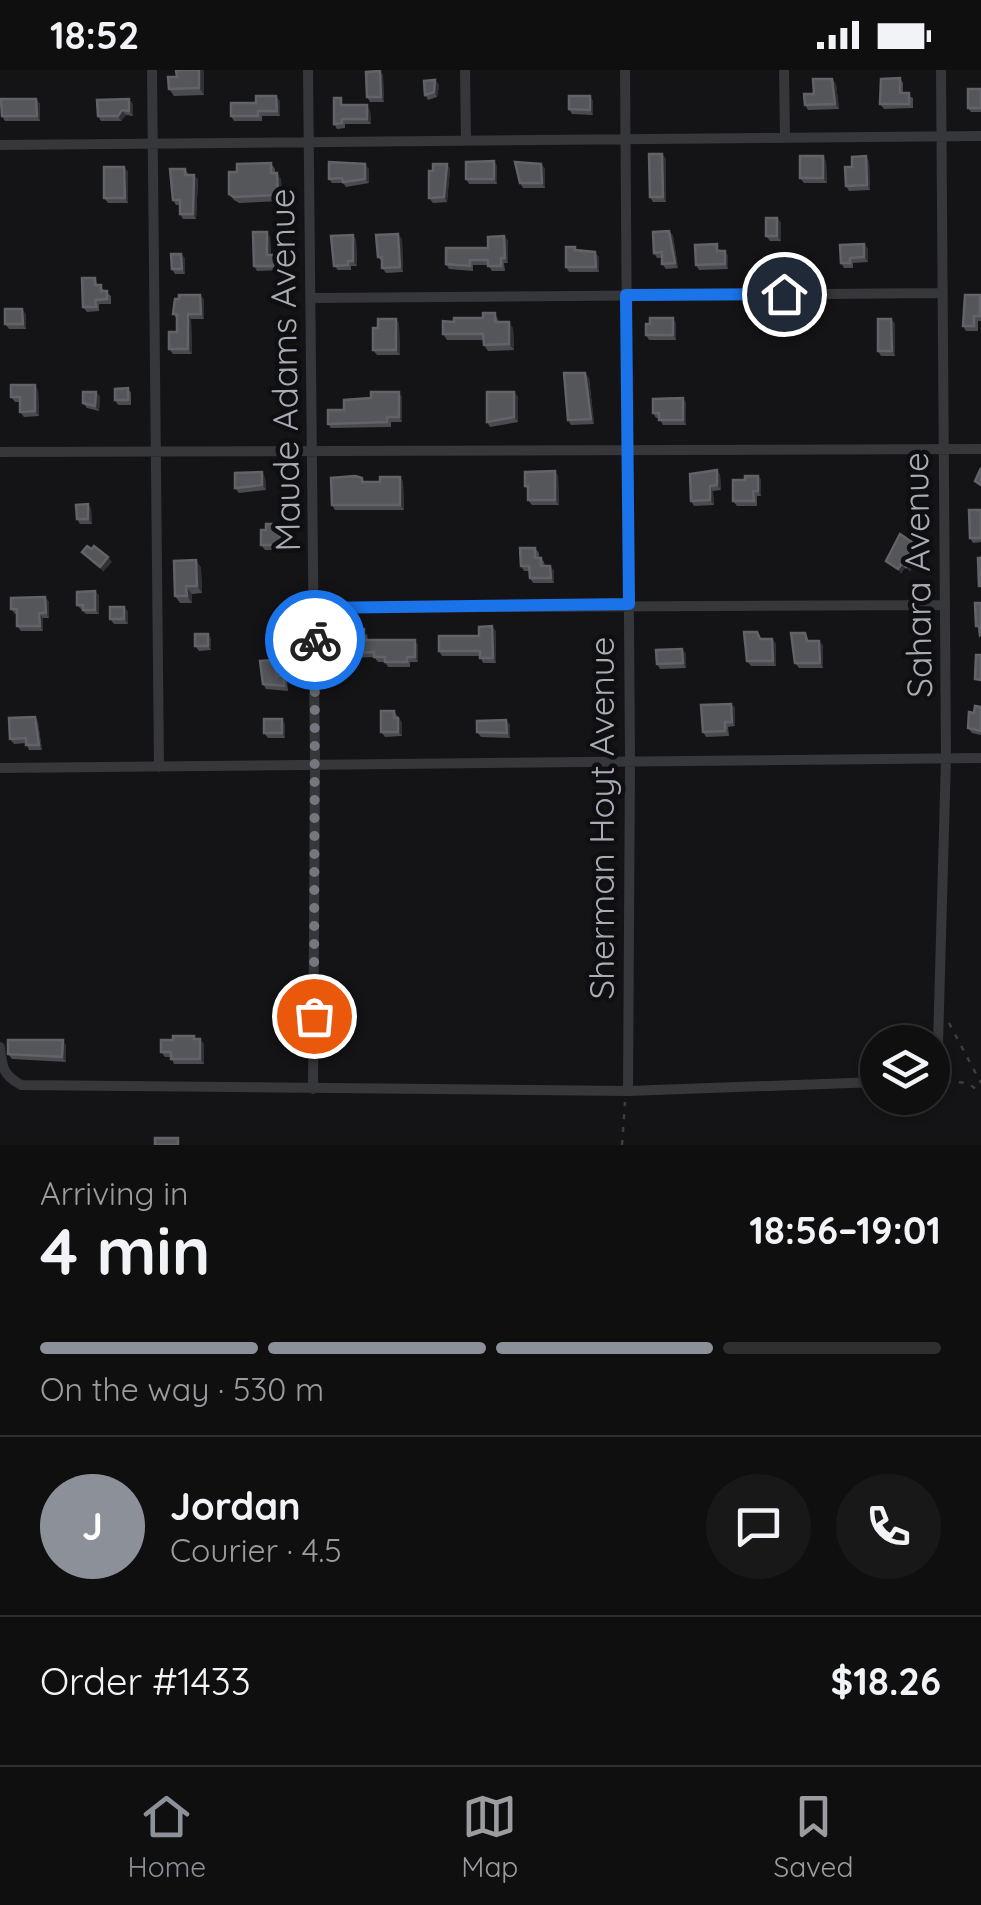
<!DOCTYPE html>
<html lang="en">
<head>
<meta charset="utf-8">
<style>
  :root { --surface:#0f0f10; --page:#181819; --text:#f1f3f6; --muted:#9b9c9f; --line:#2f2f30; --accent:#8c9099 }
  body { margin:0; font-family:Quicksand,sans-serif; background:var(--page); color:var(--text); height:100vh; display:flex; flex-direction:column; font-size:38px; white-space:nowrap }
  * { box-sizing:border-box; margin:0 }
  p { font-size:32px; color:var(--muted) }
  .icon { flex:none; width:55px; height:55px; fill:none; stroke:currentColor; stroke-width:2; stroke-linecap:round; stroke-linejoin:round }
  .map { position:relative; height:1075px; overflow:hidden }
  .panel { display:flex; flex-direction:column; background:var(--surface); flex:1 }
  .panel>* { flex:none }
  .fabs { position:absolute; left:860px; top:955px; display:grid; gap:20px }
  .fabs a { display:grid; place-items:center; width:90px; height:90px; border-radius:50%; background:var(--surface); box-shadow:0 2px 8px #0004,0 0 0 2px var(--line); font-size:50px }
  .pin { position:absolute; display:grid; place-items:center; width:85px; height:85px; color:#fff; margin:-42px; border:5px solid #fff; border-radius:50%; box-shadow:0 2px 10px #0007 }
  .courier { position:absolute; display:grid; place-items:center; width:100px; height:100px; margin:-50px; border:8px solid #1a73e8; border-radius:50%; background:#fff; color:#222; box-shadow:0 2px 12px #0007 }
  .summary em { font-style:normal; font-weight:700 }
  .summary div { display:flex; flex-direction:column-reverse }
  .summary { display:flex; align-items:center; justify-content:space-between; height:170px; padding:0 40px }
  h1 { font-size:65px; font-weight:700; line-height:75px }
  .bar { display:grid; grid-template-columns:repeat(4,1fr); gap:15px 10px; align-content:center; height:120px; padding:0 40px }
  .bar i { height:12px; border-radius:8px; background:var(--line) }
  .bar .on { background:var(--accent) }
  .bar p { grid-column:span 4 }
  .line { display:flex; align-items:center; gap:25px; padding:0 40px; border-top:2px solid var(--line) }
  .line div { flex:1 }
  .round { display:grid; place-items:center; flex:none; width:105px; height:105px; border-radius:52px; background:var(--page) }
  .status { display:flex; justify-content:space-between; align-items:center; height:70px; padding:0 50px; background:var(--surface); direction:ltr }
  .status svg { height:28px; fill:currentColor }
  .dock { display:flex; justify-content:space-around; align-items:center; height:140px; border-top:2px solid var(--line); background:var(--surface); font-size:28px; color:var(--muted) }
  .dock a { display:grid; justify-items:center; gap:5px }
  .dock .on { color:var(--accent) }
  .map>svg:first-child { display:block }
</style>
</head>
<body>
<div class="status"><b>18:52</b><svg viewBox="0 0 49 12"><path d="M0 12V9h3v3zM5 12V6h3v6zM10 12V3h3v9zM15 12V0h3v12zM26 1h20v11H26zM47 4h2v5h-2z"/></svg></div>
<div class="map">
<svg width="981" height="1075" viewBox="0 0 981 1075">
  <rect width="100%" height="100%" fill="#141416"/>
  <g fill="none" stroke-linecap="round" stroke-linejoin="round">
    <path stroke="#3c3d41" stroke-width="2.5" stroke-dasharray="5 8" stroke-linecap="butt" d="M949 953 981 1013
      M946 1011 968 1013 981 1023
      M622 1075 625 1032"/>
    <path stroke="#36373a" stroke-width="10" d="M152 0 159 697
      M308 0 315 694 313 1019
      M465 0 466 70
      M625 0 630 690 628 1021
      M784 0 785 67
      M0 75 981 66
      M311 228 942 223
      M0 382 981 379
      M314 538 945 535
      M0 698 981 688
      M0 977C2 997 3 1005 21 1015L628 1021 878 1012
      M932 1010H937L946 688 941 0"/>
  </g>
  <path fill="#4a4b50" d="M204 0V25L174 26 169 19Z
    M380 1 383 6 384 32H370L367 27Z
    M900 8 903 13V23L913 28V38L884 39 880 34Z
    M435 10 439 15 437 27 428 30 425 25Z
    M836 14 839 39 808 40 805 35 814 24Z
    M981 19V42H971L968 38Z
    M590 26 593 31V45L572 44 569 39Z
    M36 29 40 34V51H5L2 46Z
    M280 31V46H262V51H234L231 46 256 33Z
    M344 33V35L370 40 371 54H345V58L337 59 334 54Z
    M133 34V46L126 45 121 51H101L98 46Z
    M662 84 666 89V132H653L650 127Z
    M494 91 497 96V114H469L466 109Z
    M826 91 827 113H804L800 108Z
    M869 91 870 120 849 121 846 116 852 97Z
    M271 93 275 99V103L281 109 282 131 239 133 234 130 229 124 237 102Z
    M447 94 450 99 447 132 433 133 429 128Z
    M541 94 545 99V118H523L520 113Z
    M124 97 128 102V133H108L104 128Z
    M185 99 189 105H194L198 110 196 149H183L180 144V135H176L173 130Z
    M369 99V113L346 117 343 113H332L329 109Z
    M777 148 781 153V171H770L766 166Z
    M669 161 673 166 678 198 666 199 662 194V188H657L654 183Z
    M353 165 356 170 357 196H351V200H338L334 196Z
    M504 166 508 171V193H504L505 201H492L488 195H473V201L449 199 446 194 488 178Z
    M270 167 271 185 281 190V200L257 201 254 196Z
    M402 169 403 202 386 203 382 198V192L378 187Z
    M864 174 868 179V192L853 193V198H844L841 193Z
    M575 177 577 180 599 187V202H569L566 197Z
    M720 179 721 181H725L728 186V199L699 200 696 195Z
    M185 188V204H175L172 199Z
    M95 208 98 215 111 226V234H99V241L87 242 83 237Z
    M200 225 204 230V249H191L192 284H173L169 279 177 262V249L173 244Z
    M981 227V251H978V261H966L963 256Z
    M495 243 499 252 513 258 514 280 488 281 484 275V270H447L443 264 454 252 483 248Z
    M26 244V259H9L5 254Z
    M396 249 399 254 400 285H377L373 280 378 258Z
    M891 249 895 254V286H881L878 281Z
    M676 253V270H649L646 265Z
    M589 308 594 354 571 355 568 350Z
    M128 318 131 323V335H118L115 330Z
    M38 320 39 346 24 347 20 342V332H15L11 327Z
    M96 322 100 327 99 341 87 338 83 333Z
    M514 322 518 327V352L490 357 487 352Z
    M402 327V352H391V357L331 358 328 354 344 340Z
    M683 328 686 333V355H663L659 348H656L653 343Z
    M717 400 720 405 721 420 713 421 714 435 694 436 691 431Z
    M555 401 558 406 559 435H532L528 430V420L525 416Z
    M758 406 761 410V426H757V436H737L733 431 745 410Z
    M265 407 266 420 239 423 235 418Z
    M400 407 403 412 404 440H335L332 435 362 408 364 412H380Z
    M88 434 91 439 92 454H80L77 449Z
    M981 440V472L973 473 970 468Z
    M284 458V480H265L261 475 266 460Z
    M535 478 539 483V488H541L544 492 545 496 554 501V513H533L530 508V501H524L521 496Z
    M196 490 201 498 202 523 192 524V533H180L175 526Z
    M95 521 99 526V544H86L77 535Z
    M45 527 49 532V548H43V561H21L17 556V544H15L11 539Z
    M124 537 128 542V554H114L110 549Z
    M496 561V593H483L480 586H442L439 581 479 566Z
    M805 563 809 571H819L823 576V598H799L795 593Z
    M208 564 211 569V580L199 581 195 576Z
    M367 564 368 570 418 575V592H410V597H388L385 592H378L374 587 333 589 330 584 351 569Z
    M772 569 776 574V596H751L747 591Z
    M682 579 686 584V598L660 599 657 594Z
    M274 590 278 595 279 606 287 610 288 621 266 619 263 614Z
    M731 634 735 638V656L728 657 729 666 706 667 703 662Z
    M981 637V665L972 663 968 658 974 643Z
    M394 641 402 653V666L385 667 381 662Z
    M35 647 38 652 42 680H29L26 673 14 674 10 669Z
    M506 650 510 655V668L481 667 477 662Z
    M285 654V668H268L264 663Z
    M197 969 204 974V994H174L171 987H165L161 982Z
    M66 975V992L12 989 8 984Z"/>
  <path fill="#303134" d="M199 0H204V25L199 18Z
    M380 1 383 6 384 32 381 27Z
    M832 9 836 14 839 39 835 34Z
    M435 10 439 15 437 27 434 22Z
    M276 26 280 31V46L277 41Z
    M590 26 593 31V45L590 40Z
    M36 29 40 34V51L37 46Z
    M129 29 133 34V46L129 41Z
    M367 35 370 40 371 54 367 49Z
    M122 40 126 45 121 51 118 46Z
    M662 84 666 89V132L663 127Z
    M823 86 826 91 827 113 823 108Z
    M866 86 869 91 870 120 867 115Z
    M494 91 497 96V114L494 109Z
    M365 94 369 99V113L365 109Z
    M447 94 450 99 447 132 444 127Z
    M541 94 545 99V118L542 113Z
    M124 97 128 102V133L125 128Z
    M277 103 281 109 282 131 278 125Z
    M194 105 198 110 196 149 193 144Z
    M777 148 781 153V171L777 166Z
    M669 161 673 166 678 198 675 193Z
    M267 162 270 167 271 190 267 185Z
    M398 164 402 169 403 202 400 197Z
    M353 165 356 170 357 196 353 191Z
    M504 166 508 171V193L505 188Z
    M864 174 868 179V192L864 187Z
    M725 181 728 186V199L725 194Z
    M595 182 599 187V202L596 197Z
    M181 184 185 188V204L182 199Z
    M200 225 204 230V249L201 244Z
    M22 239 26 244V259L23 254Z
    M188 244 191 249 192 284 188 279Z
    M673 248 676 253V270L673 265Z
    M396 249 399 254 400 285 396 280Z
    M891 249 895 254V286L892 281Z
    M509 252 513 258 514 280 509 274Z
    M585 303 589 308 594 354 591 349Z
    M35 315 38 320 39 346 35 341Z
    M96 322 100 327 99 341 95 336Z
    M399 322 402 327V352L399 347Z
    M514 322 518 327V352L514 347Z
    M683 328 686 333V355L683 350Z
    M717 400 720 405 721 420 717 415Z
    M555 401 558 406 559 435 555 430Z
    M262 402 265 407 266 420 262 415Z
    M758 406 761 410V426L758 421Z
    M400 407 403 412 404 440 400 435Z
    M710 416 713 421 714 435 710 430Z
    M88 434 91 439 92 454 88 449Z
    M280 454 284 458V480L280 475Z
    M915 474 918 479 916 483 919 488 910 502 906 497 911 480Z
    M108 487 112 492 103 502 100 497Z
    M196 490 201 498 202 523 197 516Z
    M902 493 905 498 901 504 898 499Z
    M550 496 554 501V513L551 508Z
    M186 516 192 524V533L187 526Z
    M95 521 99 526V544L95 540Z
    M45 527 49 532V548L46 543Z
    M124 537 128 542V554L124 549Z
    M39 543 43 548V561L40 556Z
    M492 556 496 561V593L493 588Z
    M208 564 211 569V580L208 576Z
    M772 569 776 574V596L773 591Z
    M415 570 418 575V592L415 587Z
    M819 571 823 576V598L820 593Z
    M682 579 686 584V598L683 593Z
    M731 634 735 638V656L732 652Z
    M35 647 38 652 42 680 39 675Z
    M398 648 402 653V666L398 662Z
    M282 649 285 654V668L282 663Z
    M506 650 510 655V668L507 663Z
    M200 969 204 974V994L200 989Z
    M63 970 66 975V992L62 987Z"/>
  <path fill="#54565a" stroke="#616368" stroke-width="2.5" d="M176 0H199V18L169 19 168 7H177Z
    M380 1 381 27H367L366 2Z
    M900 8V23H909V34H880L881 9Z
    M813 9H832L835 34 805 35 804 24H814Z
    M435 10 434 22 425 25 424 11Z
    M968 19H981V38H968Z
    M256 26H276L277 41H258V46H231V33H256Z
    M569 26H590V40L569 39Z
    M334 28H341V35H367V49H342V53L334 54Z
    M1 29H36L37 46H2Z
    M129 29V41L122 40 118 46H98L97 30Z
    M649 84H662L663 127H650Z
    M800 86H823V108H800Z
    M866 86 867 115 846 116 845 97H852V87Z
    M494 91V109H466V92Z
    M329 92 365 94V109L343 112 342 108 329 109Z
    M515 92 541 94 542 113H520Z
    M271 93V103H277L278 125 234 127 229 124V102H237V94Z
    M433 94H447L444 127 429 128V101H433Z
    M104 97H124L125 128H104Z
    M170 99H185V105H194L193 144H180V130H173Z
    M766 148H777V166H766Z
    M669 161 675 193 662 194V182L654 183 653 162Z
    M253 162H267V185H277L278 196H254Z
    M398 164 400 197 382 198V187H378L376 165Z
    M353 165V191H348V195L334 196 331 166Z
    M504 166 505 188H501V196H488V190H470V196L446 194V178H488V167Z
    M717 174V181H725V194L696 195 695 175Z
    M864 174V187L850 188V193H841L840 175Z
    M566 177H575V180L595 182 596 197H566Z
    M171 184H181L182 199H172Z
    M82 208H95V215H101V221H107V229L95 230 96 237H83Z
    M179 225H200L201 244H188V279H169V262H177V244H173L175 229H179Z
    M965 225H980V246H974V256H963Z
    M5 239H22L23 254H5Z
    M483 243H495V252H509V274L484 275 483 264H443V251L454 252V248H483Z
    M650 248H673V265H646V254H650Z
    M378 249H396V280H373V258H378Z
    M878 249H891L892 281H878Z
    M564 303H585L591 349 568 350Z
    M11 315H35V341L20 342V327H11Z
    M128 318V330H115V319Z
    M83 322H96L95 336 83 333Z
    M371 322H399V347H387V352L328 354V340H344V330L371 328Z
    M487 322H514V347L487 352Z
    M683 328V350H659V343H653V329Z
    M981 398V415L975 411Z
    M717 400V415L710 416V430L691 431 690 404Z
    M555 401V430H528V416H525V402Z
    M262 402V415L235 418V403Z
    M355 406 362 408V412H380V407H400V435H332L331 408Z
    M745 406H758V421H753L754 431H733V410H745Z
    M88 434V449H77L76 435Z
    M969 440H981V468H970Z
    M266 454H280V475H261V460H266Z
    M900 464 915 474 911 480 916 483 906 497 902 493 898 499 886 491Z
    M87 476 92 479 94 476 108 487 100 497 82 482Z
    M520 478H535V488H541V496H550L551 508H530L529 496H521Z
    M978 488H981V516H979Z
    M196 490 197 516H186L187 526H175L174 491Z
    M95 521V540H83V535H77V522Z
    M45 527 46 543H39L40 556H17V539H11V528Z
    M975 533H981V564L980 565 979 556H976Z
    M110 537H124V549H110Z
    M492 556 493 588H480V581H439V566H479V557Z
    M364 559V570H415V587H407V592H385V587H374V582L330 584 329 570 351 569V560Z
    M744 562H757L760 569H772L773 591H747Z
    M791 563H805L807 571H819L820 593H795Z
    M195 564H208V576H195Z
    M682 579 683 593 657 594 656 580Z
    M976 585H981V610L975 609Z
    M274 590 277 606 284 605V616L263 614 260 591Z
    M731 634 732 652H725V661L703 662 701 635Z
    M975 636 981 637V661L968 658 969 642 974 643Z
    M381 641H394V648H398V662H381Z
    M35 647 39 675H26V668L10 669 9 648Z
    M264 649H282V663H264Z
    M506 650 507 663 477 662V651Z
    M173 966H194V969H200V989H171V982H161V970H173Z
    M8 970H63L62 987 8 984Z
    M155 1068H178V1075H155Z"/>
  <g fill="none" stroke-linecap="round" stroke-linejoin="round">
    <path stroke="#74777d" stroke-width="10" stroke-dasharray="0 18" d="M314 946 315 570"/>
    <path stroke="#1a73e8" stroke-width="12" d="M315 570 314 538 629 534 626 225 784 224"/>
  </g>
  <g text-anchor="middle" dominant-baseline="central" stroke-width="9" stroke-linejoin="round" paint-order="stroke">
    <g font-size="35" fill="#a8acb4" stroke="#0f0f11">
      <text transform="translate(284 300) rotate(-91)">Maude Adams Avenue</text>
      <text transform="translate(917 505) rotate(-91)">Sahara Avenue</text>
      <text transform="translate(601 748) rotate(-90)">Sherman Hoyt Avenue</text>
    </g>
  </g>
</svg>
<div class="fabs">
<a><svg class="icon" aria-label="layers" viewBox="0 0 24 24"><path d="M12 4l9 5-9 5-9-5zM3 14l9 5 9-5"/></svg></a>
</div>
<div class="pin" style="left:314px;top:946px;background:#ea580c"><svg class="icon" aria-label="bag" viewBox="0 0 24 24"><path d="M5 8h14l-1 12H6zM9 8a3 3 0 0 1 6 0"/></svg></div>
<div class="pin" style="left:784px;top:224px;background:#1f2937"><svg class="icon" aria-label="home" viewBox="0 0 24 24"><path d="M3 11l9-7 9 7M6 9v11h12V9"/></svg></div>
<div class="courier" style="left:315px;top:570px"><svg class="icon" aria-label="bike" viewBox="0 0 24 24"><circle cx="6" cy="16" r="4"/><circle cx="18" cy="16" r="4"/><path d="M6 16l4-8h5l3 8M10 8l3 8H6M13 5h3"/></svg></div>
</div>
<section class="panel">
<div class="summary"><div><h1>4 min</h1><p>Arriving in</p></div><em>18:56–19:01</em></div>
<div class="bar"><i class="on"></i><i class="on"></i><i class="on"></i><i></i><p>On the way · 530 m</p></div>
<div class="line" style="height:180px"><b class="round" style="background:var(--accent);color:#fff">J</b><div><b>Jordan</b><p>Courier · 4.5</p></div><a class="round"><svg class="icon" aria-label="chat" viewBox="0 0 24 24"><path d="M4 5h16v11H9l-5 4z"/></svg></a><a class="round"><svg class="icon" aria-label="phone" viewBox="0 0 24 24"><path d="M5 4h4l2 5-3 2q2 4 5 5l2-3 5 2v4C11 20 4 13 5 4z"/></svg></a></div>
<div class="line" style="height:130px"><div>Order #1433</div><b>$18.26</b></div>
</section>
<nav class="dock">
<a class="on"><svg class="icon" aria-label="home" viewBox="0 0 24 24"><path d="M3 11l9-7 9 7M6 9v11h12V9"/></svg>Home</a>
<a><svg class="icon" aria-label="map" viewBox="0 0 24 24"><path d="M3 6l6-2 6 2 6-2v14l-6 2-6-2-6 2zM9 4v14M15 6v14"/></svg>Map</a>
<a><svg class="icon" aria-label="saved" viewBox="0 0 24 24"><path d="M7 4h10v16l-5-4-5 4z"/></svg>Saved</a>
</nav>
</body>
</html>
